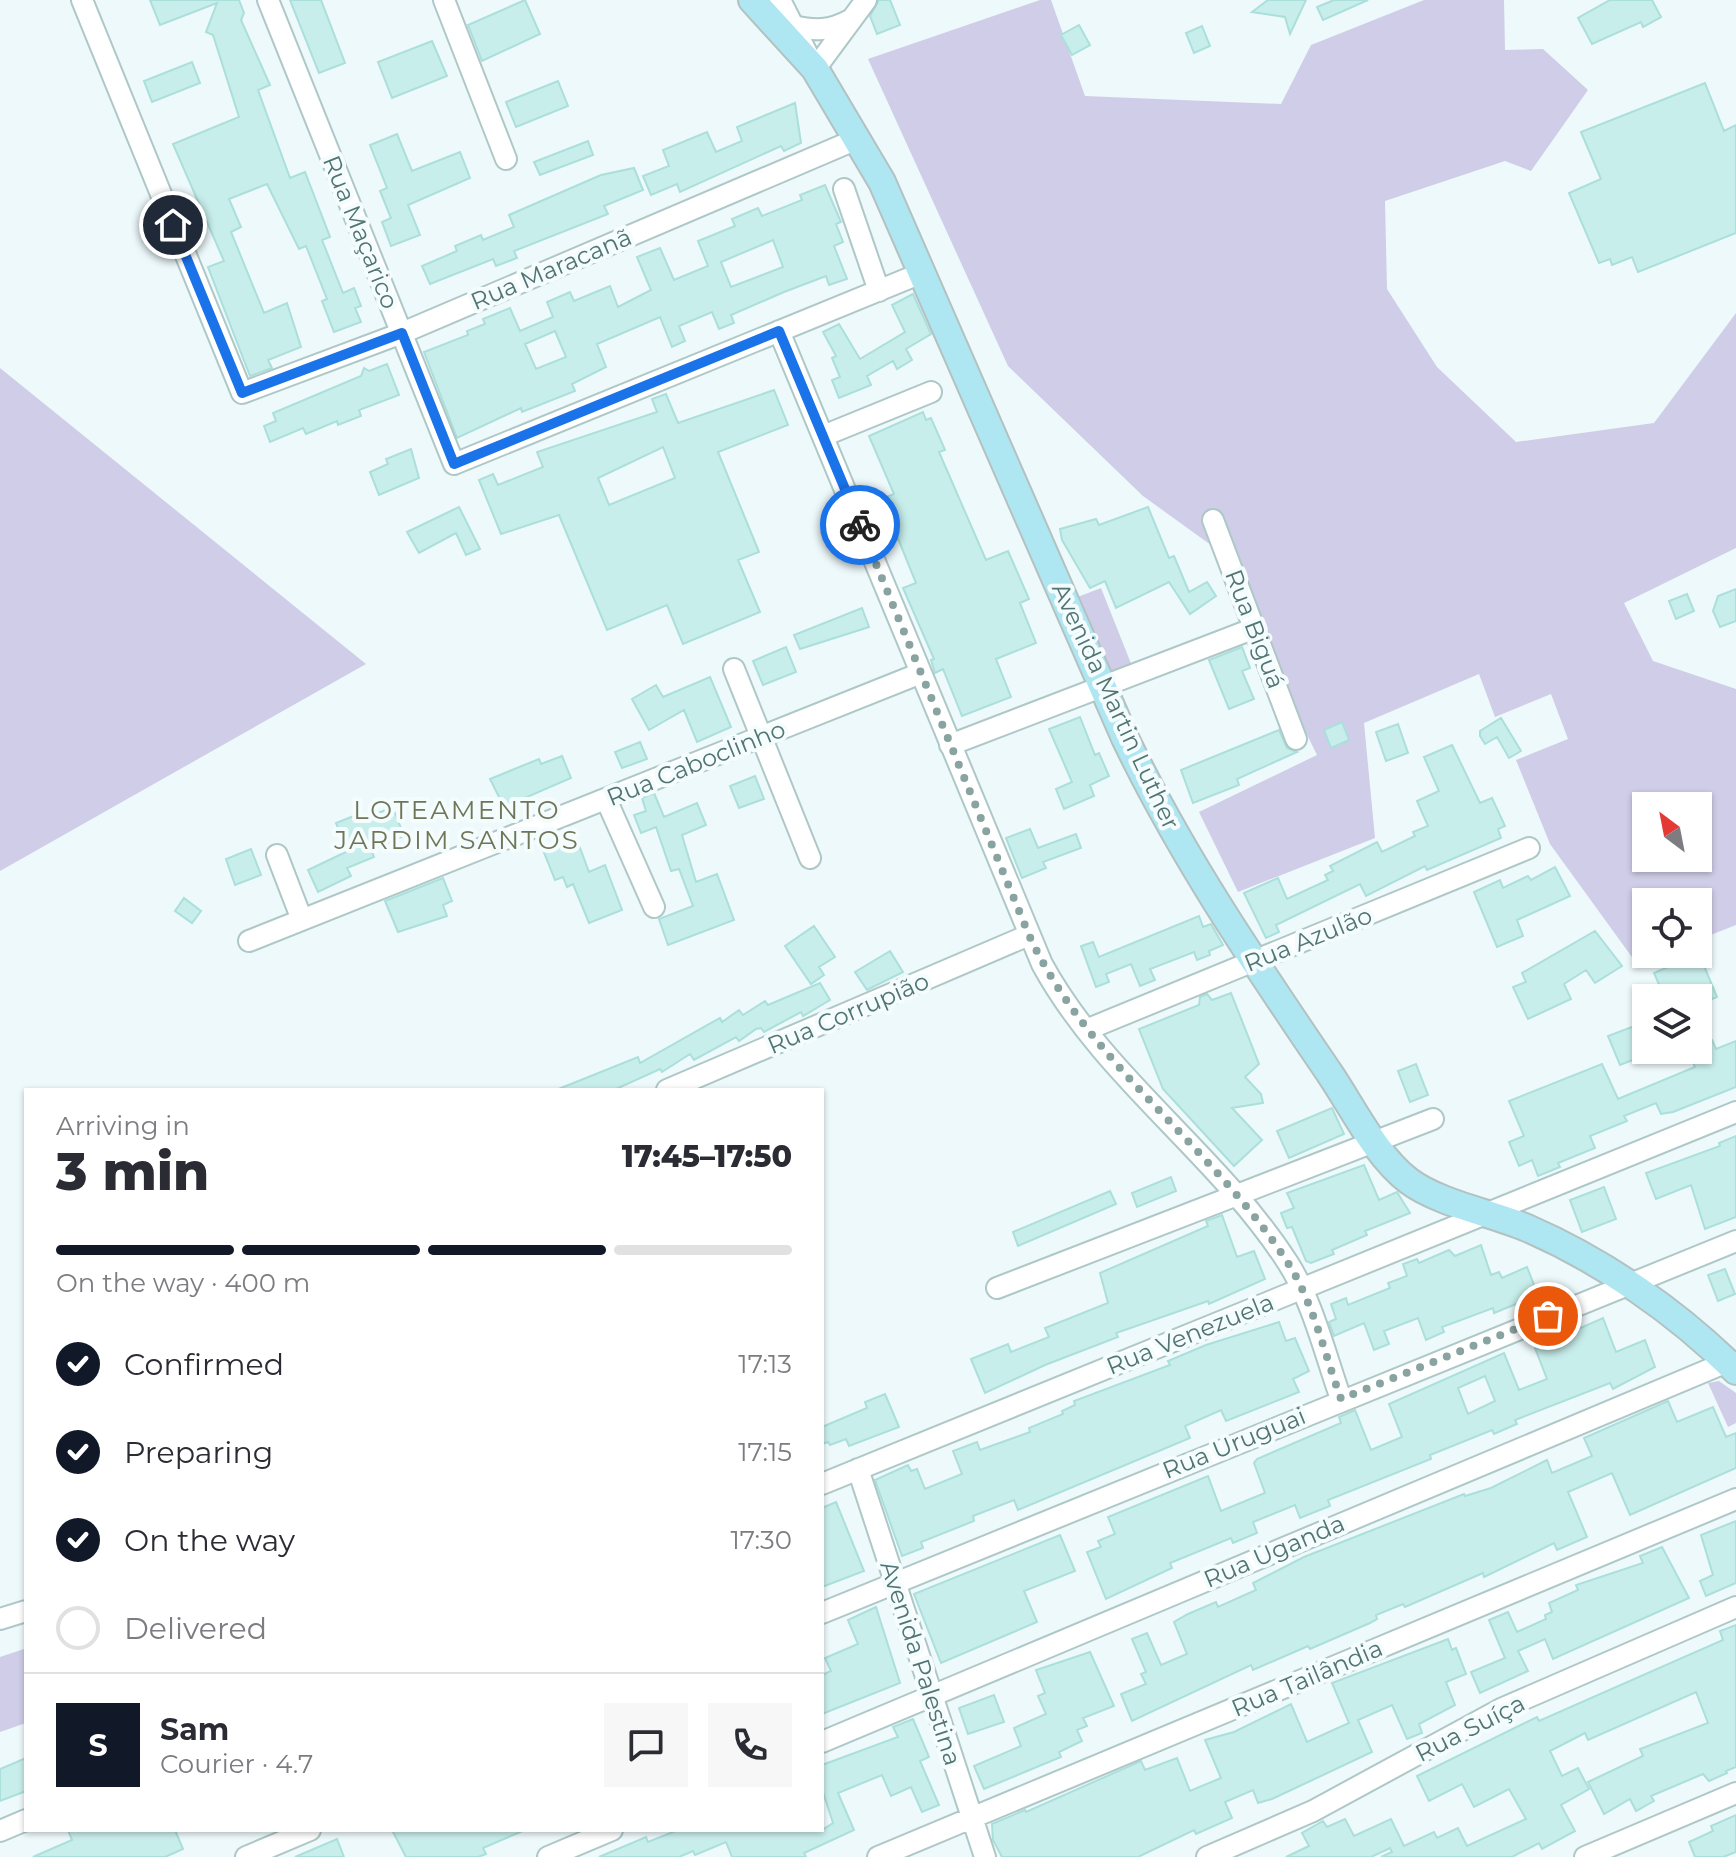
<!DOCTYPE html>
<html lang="en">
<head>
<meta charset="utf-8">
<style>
  :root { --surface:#fff; --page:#f7f7f7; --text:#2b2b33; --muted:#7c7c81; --line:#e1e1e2; --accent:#111827 }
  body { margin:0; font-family:Montserrat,sans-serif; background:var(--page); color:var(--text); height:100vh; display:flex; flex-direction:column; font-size:30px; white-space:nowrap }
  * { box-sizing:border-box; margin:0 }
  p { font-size:26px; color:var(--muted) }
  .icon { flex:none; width:44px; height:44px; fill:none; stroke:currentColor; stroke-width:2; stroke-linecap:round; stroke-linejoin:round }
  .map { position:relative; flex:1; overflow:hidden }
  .details { position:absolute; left:24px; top:1088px; width:800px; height:744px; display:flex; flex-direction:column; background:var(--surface); border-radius:0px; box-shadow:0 2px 6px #0004 }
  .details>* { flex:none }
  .needle { width:52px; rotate:328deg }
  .fabs { position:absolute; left:1632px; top:792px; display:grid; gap:16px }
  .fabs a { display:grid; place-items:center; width:80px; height:80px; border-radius:0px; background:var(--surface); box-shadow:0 2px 6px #0004; font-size:40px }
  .pin { position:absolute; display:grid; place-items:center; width:68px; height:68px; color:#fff; margin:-34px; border:4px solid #fff; border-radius:50%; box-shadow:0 2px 8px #0007 }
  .courier { position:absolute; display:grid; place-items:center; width:80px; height:80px; margin:-40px; border:6px solid #1a73e8; border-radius:50%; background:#fff; color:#222; box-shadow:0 2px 10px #0007 }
  .summary em { font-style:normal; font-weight:800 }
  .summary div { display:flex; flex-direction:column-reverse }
  .summary { display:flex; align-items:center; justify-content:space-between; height:136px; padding:0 32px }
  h1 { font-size:52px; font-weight:800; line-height:60px }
  .bar { display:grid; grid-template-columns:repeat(4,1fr); gap:12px 8px; align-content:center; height:96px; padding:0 32px }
  .bar i { height:10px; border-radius:6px; background:var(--line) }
  .bar .active { background:var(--accent) }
  .bar p { grid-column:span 4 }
  .line { display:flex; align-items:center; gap:20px; padding:0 32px; border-top:2px solid var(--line) }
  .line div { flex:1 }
  .round { display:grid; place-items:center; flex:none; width:84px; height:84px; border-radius:0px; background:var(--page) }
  ol { padding:0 32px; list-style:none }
  li { display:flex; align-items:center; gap:24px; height:88px }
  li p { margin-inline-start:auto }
  li .icon { padding:8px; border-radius:50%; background:var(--accent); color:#fff; stroke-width:4 }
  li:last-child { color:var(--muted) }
  li i { width:44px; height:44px; border:4px solid var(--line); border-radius:50% }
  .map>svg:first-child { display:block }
</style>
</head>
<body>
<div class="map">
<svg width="1736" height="1857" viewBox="0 0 1736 1857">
  <rect width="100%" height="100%" fill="#eef9fb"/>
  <path fill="#d0cde8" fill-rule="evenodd" d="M1040 0H1051L1085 96 1281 104 1311 45 1424 0H1504L1505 50 1543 49 1588 90 1531 171 1505 161 1385 201 1387 289 1437 367 1516 442 1654 423 1736 313V548L1624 603 1653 661 1736 689V925L1698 940V902H1646V954H1662L1637 964 1550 844 1516 760 1568 739 1551 694 1495 717 1479 674 1364 723 1375 838 1238 892 1199 812 1317 755 1215 548 1143 496 1008 366 868 59ZM1646 806H1698V858H1646Z
    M0 368 366 664 0 871Z
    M1101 588 1132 666 1107 677 1075 598Z
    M1719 1381 1736 1393V1423L1728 1427 1708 1383Z
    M24 1649 26 1723 0 1732V1657Z"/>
  <path fill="#c8eeeb" stroke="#aadfdb" stroke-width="2" fill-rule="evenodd" d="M150 0H239L244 13 241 20 270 85 258 90 290 178 305 172 330 237 322 240 343 293 354 288 361 306 355 308 361 322 334 332 322 301 327 299 306 246 299 249 267 184 229 199 241 227 231 232 264 313 287 303 301 347 268 360 272 368 250 376 208 267 224 261 173 144 239 117 213 35 206 32 217 3 160 25Z
    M290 0H321L345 63 319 73Z
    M525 0 540 34 482 61 468 25Z
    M879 0H890L900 25 877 34 870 16Z
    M1268 0H1306L1290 34 1285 17 1252 12Z
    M1334 0H1368L1323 20 1317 7Z
    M1610 0H1652L1661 17 1643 27 1641 22 1592 44 1578 18Z
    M1079 25 1090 45 1072 55 1061 35Z
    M1202 26 1210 46 1194 53 1186 33Z
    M432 41 447 76 392 98 378 62Z
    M192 62 200 83 152 102 144 81Z
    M558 81 568 106 516 127 506 102Z
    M1705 83 1724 131 1736 125V233L1638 272 1632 257 1612 265 1610 259 1599 263 1569 193 1601 179 1581 132Z
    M795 103 801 143 784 151 781 146 680 192 677 184 651 195 643 176 669 166 663 150 707 132 716 152 742 141 737 127Z
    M397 134 412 171 460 152 470 178 408 205 420 235 391 246 382 222 391 218 380 191 387 188 370 145Z
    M588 141 593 155 540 175 534 162Z
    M634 168 643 190 604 206 608 214 514 251 517 258 496 266 493 259 430 284 422 266 457 251 455 246 481 235 483 240 514 227 509 215 601 175Z
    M825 185 841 222 836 224 843 242 834 246 847 279 829 285 826 276 784 292 731 315 734 323 719 329 712 312 679 326 685 341 672 347 660 317 597 344 606 367 572 384 575 391 522 412 521 408 457 438 424 352 468 335 467 331 485 324 483 319 510 308 520 331 553 317 547 302 570 292 574 301 610 286 618 307 651 290 637 257 660 248 674 280 708 266 698 241 735 226 732 219 758 208 762 216 802 200 800 195ZM773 240 783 267 731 287 721 262ZM555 331 566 357 536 369 525 344Z
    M913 294 931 334 906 349 912 360 897 369 893 361 867 376 871 385 839 398 832 380 840 377 832 358 836 356 823 332 839 324 860 359 905 332 892 305Z
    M387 364 399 395 359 410 361 416 338 425 337 421 306 434 303 428 270 442 264 426 276 421 273 413 361 376 364 368 369 371Z
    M774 390 788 425 718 452 759 552 738 560 760 612 683 644 667 605 607 630 559 515 501 534 479 480 493 474 498 485 543 467 537 452 657 412 652 399 666 394 678 423ZM663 447 675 478 609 505 598 478Z
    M923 412 926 420 931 418 945 450 939 452 986 560 1008 551 1029 599 1020 603 1036 643 996 659 1011 697 962 716 943 669 935 673 931 660 934 659 903 588 916 583 882 499 894 494 869 436Z
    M411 449 419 478 379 495 370 472 388 464 386 459Z
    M459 507 480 549 466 555 456 533 419 553 407 532Z
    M1148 507 1169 558 1174 556 1189 592 1207 582 1216 596 1190 614 1169 582 1116 608 1105 581 1090 588 1062 540 1060 529 1096 519 1099 525Z
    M1736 589V621L1720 627 1713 611 1718 596Z
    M1687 594 1694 611 1676 619 1669 601Z
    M862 608 869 627 800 649 794 635Z
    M786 647 796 672 763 685 753 661Z
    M1242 647 1250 668 1242 671 1254 699 1229 709 1209 660Z
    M710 677 731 727 697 742 684 710 649 730 632 699 656 685 663 697Z
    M1080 717 1095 755 1099 753 1109 776 1090 785 1094 796 1064 809 1056 789 1072 782 1049 729Z
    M1501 718 1521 751 1509 758 1497 737 1485 744 1480 736V731Z
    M1342 722 1349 740 1331 748 1324 730Z
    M1398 724 1408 753 1386 761 1376 732Z
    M1279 730 1287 748 1297 752 1237 779 1239 785 1193 803 1181 770Z
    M640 742 647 759 622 768 615 752Z
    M1452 745 1480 803 1492 798 1505 826 1498 829 1501 838 1427 870 1425 866 1366 896 1360 884 1276 925 1279 932 1266 938 1244 893 1278 878 1287 899 1328 880 1325 875 1333 871 1330 866 1377 842 1382 852 1415 836 1413 832 1428 826 1417 801 1439 791 1424 757Z
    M562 756 571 778 504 807 490 779 539 759 541 764Z
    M755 776 764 799 739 808 730 786Z
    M654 793 664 817 697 803 706 825 682 835 696 882 717 874 734 920 668 945 659 919 693 906 679 869 671 871 656 827 641 833 634 815 646 811 642 798Z
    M385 810 387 816 395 813 404 836 371 850 374 857 347 868 351 876 318 892 308 870 348 851 336 823 356 815 359 821Z
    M1030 829 1038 848 1076 834 1081 848 1043 862 1046 868 1022 878 1006 838Z
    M576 837 589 872 605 865 622 910 589 923 573 884 567 887 563 877 555 880 543 850Z
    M251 849 261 875 235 885 226 859Z
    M1555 867 1570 896 1517 920 1523 936 1497 947 1474 892 1500 880 1503 888 1528 876 1531 880Z
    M443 878 452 901 443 905 447 916 398 932 385 901Z
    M184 898 201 911 192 923 175 911Z
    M1199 916 1203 927 1211 924 1223 945 1209 951 1210 955 1197 960 1194 952 1150 969 1155 980 1140 986 1131 964 1106 974 1109 982 1096 987 1081 946 1093 942 1099 957Z
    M814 926 835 957 819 967 824 975 811 984 785 946Z
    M1595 931 1622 966 1595 983 1586 970 1564 984 1571 999 1528 1019 1513 987 1526 982 1522 973Z
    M890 951 903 972 867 990 855 972Z
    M1699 954 1717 997 1698 1005V998H1665L1654 973Z
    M820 983 830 1000 803 1016 801 1012 764 1032 761 1028 756 1029 739 1041 736 1037 694 1060 690 1054 662 1072 660 1069 614 1090H556L638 1057 640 1063 720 1018 722 1022 739 1010 743 1015 765 1001 768 1005Z
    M1231 993 1259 1064 1245 1077 1261 1094 1263 1103 1232 1108 1262 1140 1234 1166 1163 1089 1139 1029 1199 1005 1200 997 1207 994 1212 1000Z
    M1637 1025 1648 1054 1620 1065 1608 1036Z
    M1712 1040 1716 1049 1736 1041V1087L1673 1112 1661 1114 1656 1103 1624 1116 1627 1121 1590 1136 1595 1148 1558 1163 1560 1167 1538 1176 1532 1160 1519 1166 1509 1142 1524 1136 1509 1101 1602 1064 1618 1099 1695 1067 1688 1050H1698V1045Z
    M1416 1064 1428 1095 1410 1102 1398 1071Z
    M1332 1108 1344 1134 1289 1158 1277 1131Z
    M1736 1136V1217L1705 1229 1691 1185 1656 1199 1646 1173 1720 1146 1719 1143Z
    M1364 1165 1379 1200 1397 1192 1410 1213 1365 1231 1367 1235 1332 1250 1334 1254 1311 1263 1306 1261 1292 1227 1287 1228 1281 1213 1294 1208 1287 1193Z
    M1171 1177 1176 1191 1137 1207 1132 1193Z
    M1604 1187 1616 1219 1582 1232 1570 1200Z
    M1110 1191 1116 1204 1018 1246 1013 1232Z
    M1222 1215 1237 1257 1254 1251 1265 1279 1209 1304 1208 1301 1116 1333 1118 1337 1045 1365 985 1393 971 1359 1008 1344 1011 1352 1049 1337 1045 1328 1108 1303 1100 1273 1208 1226 1206 1221Z
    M1481 1245 1491 1275 1499 1272 1502 1278 1527 1267 1538 1295 1494 1313 1493 1308 1442 1327 1444 1332 1426 1340 1418 1318 1384 1331 1389 1344 1374 1350 1364 1323 1334 1336 1329 1322 1336 1319 1331 1304 1346 1298 1348 1305 1390 1288 1388 1283 1407 1276 1403 1264 1417 1259 1419 1263 1449 1250 1455 1256Z
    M1725 1269 1735 1294 1718 1301 1708 1275Z
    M1603 1318 1616 1352 1645 1340 1655 1367 1613 1389 1610 1383 1515 1420 1517 1424 1494 1434 1492 1430 1430 1455 1431 1459 1328 1500 1330 1506 1300 1518 1295 1505 1253 1522 1257 1533 1233 1543 1231 1538 1170 1563 1172 1568 1106 1599 1087 1552 1101 1547 1098 1541 1115 1534 1108 1517 1208 1476 1221 1511 1265 1493 1254 1463 1257 1459 1341 1423 1339 1417 1355 1410 1371 1450 1402 1437 1389 1404 1504 1353 1519 1390 1547 1379 1535 1348ZM1485 1376 1495 1401 1468 1414 1458 1388Z
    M1279 1322 1286 1341 1295 1338 1309 1371 1293 1379 1299 1392 1226 1421 1221 1410 1185 1426 1190 1438 1018 1510 1014 1500 973 1516 974 1521 921 1542 923 1548 902 1556 875 1480 908 1465 911 1471 917 1469 925 1489 962 1474 953 1451 977 1442 980 1450 1030 1432 1029 1428 1063 1414 1062 1411 1075 1405 1074 1401 1170 1365 1168 1361 1206 1345Z
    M885 1394 899 1427 849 1446 846 1439 830 1445 828 1442 822 1444V1427L867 1408 865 1402Z
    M1668 1401 1677 1422 1713 1407 1726 1437 1736 1433V1468L1630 1515 1612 1473 1568 1492 1587 1537 1557 1550 1554 1543 1484 1577 1483 1573 1405 1607 1403 1604 1376 1615 1377 1619 1370 1623 1310 1649 1308 1646 1253 1670 1251 1665 1132 1721 1121 1694 1146 1684 1141 1674 1146 1672 1132 1639 1147 1633 1161 1665 1187 1654 1174 1622 1188 1614 1216 1602 1218 1607 1256 1590 1253 1583 1304 1557 1464 1494 1465 1496 1491 1488 1547 1460 1552 1473 1592 1456 1584 1438Z
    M836 1502 864 1571 822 1587V1508Z
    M1736 1521V1583L1706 1596 1700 1581 1713 1575 1701 1535Z
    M1060 1535 1075 1571 1024 1591 1037 1622 941 1663 914 1594Z
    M1662 1547 1689 1598 1553 1659 1545 1639 1518 1651 1528 1671 1480 1693 1471 1672 1505 1658 1489 1620 1508 1612 1517 1632 1546 1619 1545 1615 1552 1612 1549 1603 1578 1590 1576 1585 1643 1563 1640 1556Z
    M876 1607 900 1683 822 1714V1675L831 1671 825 1658 858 1644 848 1620Z
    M1736 1625V1767L1726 1771 1727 1773 1709 1781 1703 1774 1651 1796 1654 1801 1636 1811 1630 1799 1604 1814 1588 1782 1643 1756 1640 1749 1708 1723 1696 1692 1588 1740 1585 1733 1550 1751 1562 1776 1578 1768 1589 1789 1561 1805 1575 1831 1542 1849 1539 1843 1512 1857H1381L1392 1852 1390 1848 1371 1857H1286L1309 1846 1302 1833 1323 1821 1327 1827 1345 1819 1354 1836 1391 1819 1404 1846 1434 1832 1437 1838 1458 1828 1467 1846 1526 1819 1509 1789 1474 1807 1462 1784 1429 1801 1417 1776 1537 1717 1539 1721 1723 1640 1720 1631Z
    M1448 1639 1452 1650 1456 1648 1466 1674 1446 1682 1455 1705 1419 1724 1422 1733 1407 1739 1392 1705 1358 1720 1372 1752 1272 1799 1258 1803 1253 1790 1225 1802 1232 1818 1196 1834 1194 1830 1138 1857H1002L993 1840 992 1824 1025 1810 1026 1812 1141 1761 1145 1770 1177 1758 1190 1791 1221 1778 1205 1740 1234 1732 1291 1704 1307 1742 1349 1723 1332 1683Z
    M1090 1652 1114 1706 1083 1718 1087 1726 1077 1730 1082 1741 1059 1752 1061 1757 984 1789 974 1766 1021 1746 1014 1728 1046 1714 1038 1696 1045 1693 1036 1670Z
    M994 1695 1004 1722 968 1734 959 1708Z
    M913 1719 929 1757 920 1761 939 1805 922 1812 911 1787 891 1796 882 1775 838 1793 854 1830 804 1853 806 1857H732L726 1842 695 1855 693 1851 679 1857H599L646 1837 648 1842 678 1830H822L833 1823 822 1789V1765L898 1737 893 1727Z
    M26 1758V1791L0 1801V1769Z
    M1736 1815V1852L1723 1857H1695L1689 1842 1713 1831 1711 1826Z
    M68 1830H175L183 1849 165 1857H33L72 1840Z
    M392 1830H525L483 1848 486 1854 478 1857H406Z
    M337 1839 344 1857H295Z"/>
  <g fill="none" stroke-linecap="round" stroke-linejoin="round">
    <defs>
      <path id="minor" d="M82 0 242 393 402 333 857 139
        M268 0 454 464 924 272
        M444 0 506 159
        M780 0 815 69 866 0
        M793 26C815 31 830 31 850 20
        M844 189 879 291
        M779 331 1042 964C1104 1078 1218 1154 1288 1263 1312 1300 1326 1357 1341 1399
        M823 436 931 392
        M1213 520 1296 739
        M734 669 810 858
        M950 745 1255 628
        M606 799 654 907
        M277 855 302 920
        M249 941 921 673
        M1086 1030 1529 848
        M667 1090 1029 935
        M997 1288 1433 1119
        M858 1469 985 1857
        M822 1484 1736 1112
        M822 1613 1736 1241
        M0 1619 26 1611
        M822 1742 1727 1362
        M0 1831 26 1820
        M246 1857 310 1830
        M548 1857 612 1830
        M878 1857 1736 1499
        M1207 1857 1313 1811 1501 1709 1736 1607
        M1585 1857 1736 1793"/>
      <path id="major" d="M752 0 815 69 882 182 1125 738C1182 857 1256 965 1330 1074 1353 1108 1376 1156 1409 1181 1438 1203 1492 1213 1527 1228 1603 1261 1677 1312 1736 1371"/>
    </defs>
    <use href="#minor" stroke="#aec8c7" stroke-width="24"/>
    <use href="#major" stroke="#b3c2c1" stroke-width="30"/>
    <use href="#minor" stroke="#fff" stroke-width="20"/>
    <use href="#major" stroke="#aee6f2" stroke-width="26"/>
  </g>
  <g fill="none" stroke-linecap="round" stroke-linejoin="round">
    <path stroke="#89a3a1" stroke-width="8" stroke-dasharray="0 14.4" d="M860 525 1029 935C1088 1064 1212 1145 1288 1263 1313 1302 1325 1355 1341 1399L1548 1316"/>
    <path stroke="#1a73e8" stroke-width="10" d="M173 225 242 393 402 333 454 464 779 331 860 525"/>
  </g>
  <g text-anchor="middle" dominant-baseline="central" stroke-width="8" stroke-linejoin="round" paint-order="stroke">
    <g font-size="24" fill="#527571" stroke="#f4fcfe">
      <text transform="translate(361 232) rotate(68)">Rua Maçarico</text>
      <text transform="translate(551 269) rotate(-23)">Rua Maracanã</text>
      <text transform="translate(1255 629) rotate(69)">Rua Biguá</text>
      <text transform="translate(1116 706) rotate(65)">Avenida Martin Luther</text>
      <text transform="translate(696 763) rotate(-22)">Rua Caboclinho</text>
      <text transform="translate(1308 939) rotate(-22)">Rua Azulão</text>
      <text transform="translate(848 1013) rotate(-23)">Rua Corrupião</text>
      <text transform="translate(1190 1334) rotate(-22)">Rua Venezuela</text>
      <text transform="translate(1234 1443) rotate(-22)">Rua Uruguai</text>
      <text transform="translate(1274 1551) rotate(-23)">Rua Uganda</text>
      <text transform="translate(921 1663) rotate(72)">Avenida Palestina</text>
      <text transform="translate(1307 1678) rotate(-23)">Rua Tailândia</text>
      <text transform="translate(1470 1728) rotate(-27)">Rua Suíça</text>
    </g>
    <g font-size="26" letter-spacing="2" fill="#6f7658" stroke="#f4fcfe">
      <text x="457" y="810">LOTEAMENTO<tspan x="457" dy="30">JARDIM SANTOS</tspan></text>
    </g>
  </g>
</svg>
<div class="fabs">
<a><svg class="needle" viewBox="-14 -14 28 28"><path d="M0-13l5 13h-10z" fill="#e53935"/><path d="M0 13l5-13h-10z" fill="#7c7c81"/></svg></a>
<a><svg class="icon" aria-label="locate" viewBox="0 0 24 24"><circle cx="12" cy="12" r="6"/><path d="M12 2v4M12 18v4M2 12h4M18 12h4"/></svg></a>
<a><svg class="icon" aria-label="layers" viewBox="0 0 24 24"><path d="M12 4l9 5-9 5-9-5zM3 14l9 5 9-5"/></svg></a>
</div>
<div class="pin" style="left:1548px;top:1316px;background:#ea580c"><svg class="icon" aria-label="bag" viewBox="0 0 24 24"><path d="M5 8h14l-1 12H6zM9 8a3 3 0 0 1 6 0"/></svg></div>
<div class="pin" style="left:173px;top:225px;background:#1f2937"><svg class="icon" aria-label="home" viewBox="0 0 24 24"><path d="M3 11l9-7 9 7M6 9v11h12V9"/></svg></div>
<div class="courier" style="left:860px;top:525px"><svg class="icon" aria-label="bike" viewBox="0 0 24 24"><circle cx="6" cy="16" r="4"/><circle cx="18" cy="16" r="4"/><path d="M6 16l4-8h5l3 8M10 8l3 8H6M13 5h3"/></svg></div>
<section class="details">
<div class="summary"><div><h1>3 min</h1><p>Arriving in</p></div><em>17:45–17:50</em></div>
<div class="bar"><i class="active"></i><i class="active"></i><i class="active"></i><i></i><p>On the way · 400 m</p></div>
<ol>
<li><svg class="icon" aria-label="check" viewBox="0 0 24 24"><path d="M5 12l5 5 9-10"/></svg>Confirmed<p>17:13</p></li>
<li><svg class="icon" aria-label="check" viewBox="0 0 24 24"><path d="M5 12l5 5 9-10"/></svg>Preparing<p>17:15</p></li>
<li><svg class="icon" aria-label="check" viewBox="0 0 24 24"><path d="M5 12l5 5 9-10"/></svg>On the way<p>17:30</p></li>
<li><i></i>Delivered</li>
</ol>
<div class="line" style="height:144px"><b class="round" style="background:var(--accent);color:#fff">S</b><div><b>Sam</b><p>Courier · 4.7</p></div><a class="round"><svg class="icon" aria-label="chat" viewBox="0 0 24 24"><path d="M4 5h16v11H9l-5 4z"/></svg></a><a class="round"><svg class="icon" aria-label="phone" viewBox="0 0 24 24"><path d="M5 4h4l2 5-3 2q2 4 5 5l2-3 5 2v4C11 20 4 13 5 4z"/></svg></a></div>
</section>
</div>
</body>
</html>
